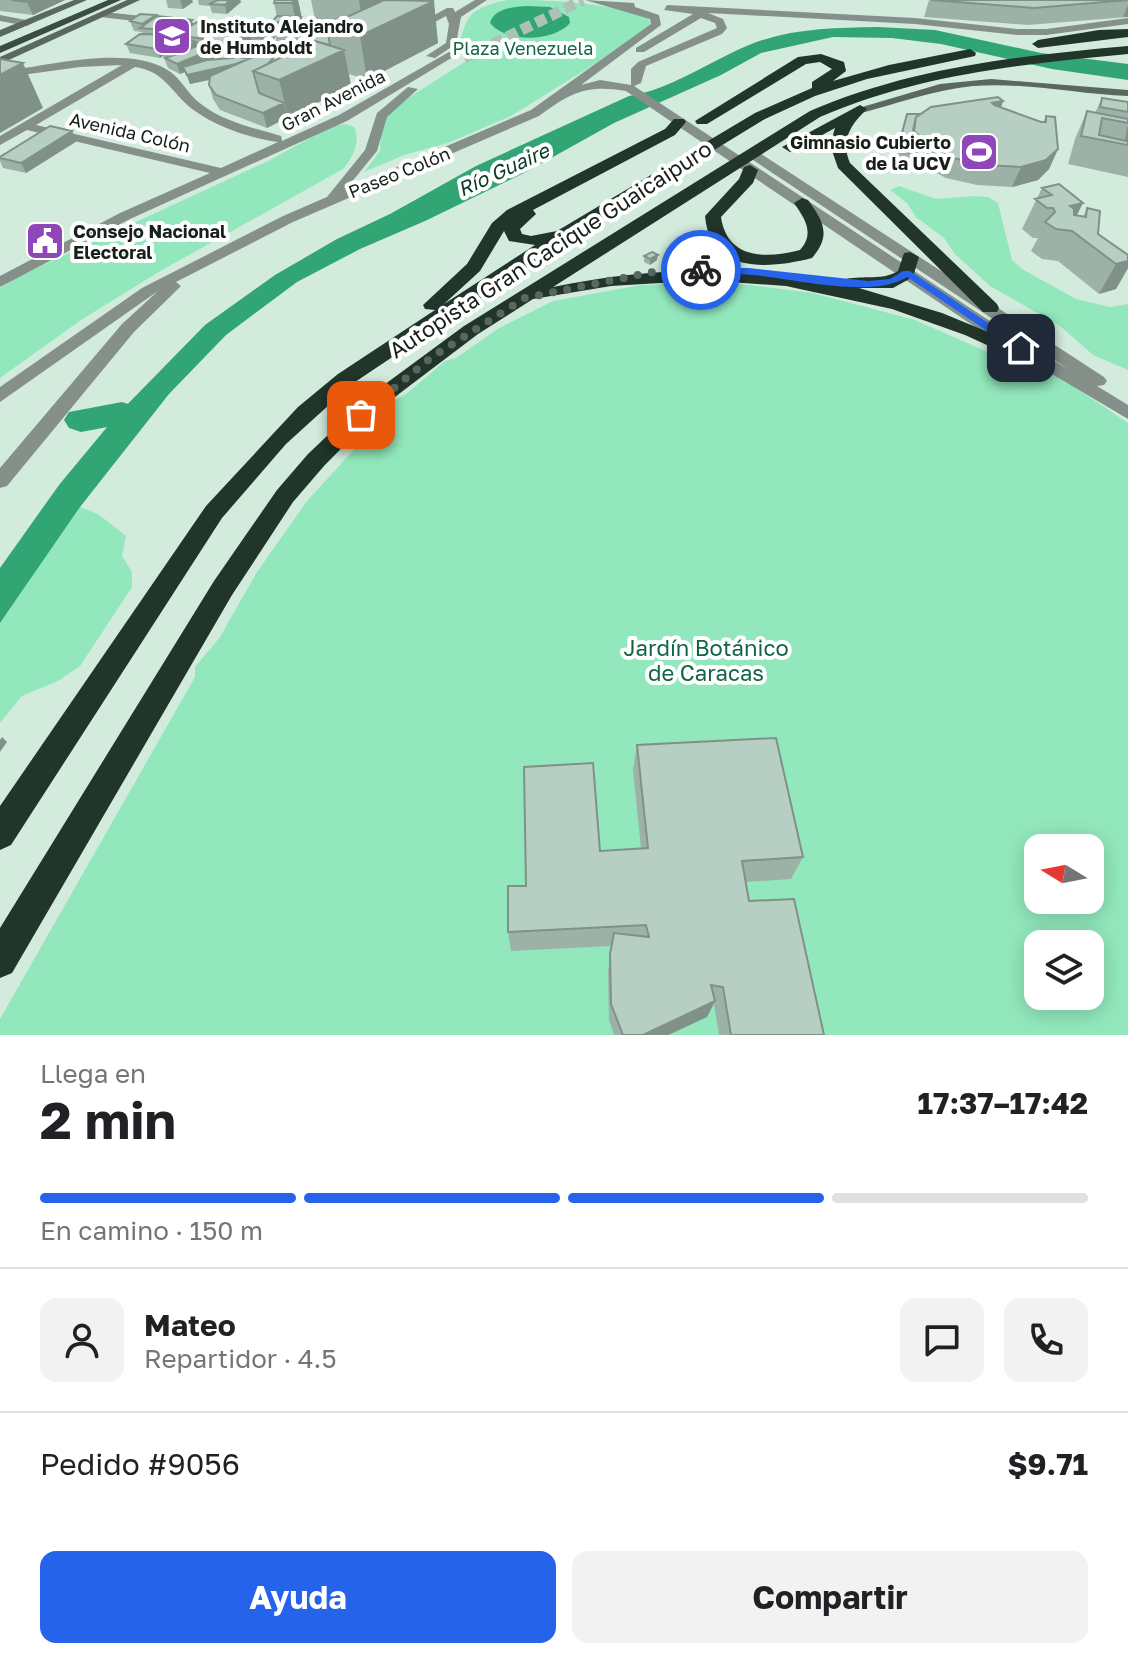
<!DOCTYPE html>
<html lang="es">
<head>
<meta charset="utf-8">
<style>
  :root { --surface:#fff; --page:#f2f2f2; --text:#202124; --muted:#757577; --line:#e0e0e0; --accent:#2563eb }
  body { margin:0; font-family:"Golos Text",sans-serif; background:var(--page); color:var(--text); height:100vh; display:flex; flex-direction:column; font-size:30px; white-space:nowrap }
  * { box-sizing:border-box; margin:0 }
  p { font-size:26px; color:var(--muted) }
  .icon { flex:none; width:44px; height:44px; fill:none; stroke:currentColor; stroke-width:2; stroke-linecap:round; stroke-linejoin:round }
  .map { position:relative; height:1035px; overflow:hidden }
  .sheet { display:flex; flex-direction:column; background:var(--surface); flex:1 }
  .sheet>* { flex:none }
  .needle { width:52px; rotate:280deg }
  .controls { position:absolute; left:1024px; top:834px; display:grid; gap:16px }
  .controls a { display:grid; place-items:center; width:80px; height:80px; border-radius:16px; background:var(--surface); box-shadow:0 4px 20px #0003; font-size:40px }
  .pin { position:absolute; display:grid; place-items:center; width:68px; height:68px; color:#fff; margin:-34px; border-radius:16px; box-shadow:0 4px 12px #0006 }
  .courier { position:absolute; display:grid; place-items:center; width:80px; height:80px; margin:-40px; border:6px solid #2563eb; border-radius:50%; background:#fff; color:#222; box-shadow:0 2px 10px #0007 }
  .head em { font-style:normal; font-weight:700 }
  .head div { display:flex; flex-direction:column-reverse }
  .head { display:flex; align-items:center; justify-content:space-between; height:136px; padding:0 40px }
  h1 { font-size:52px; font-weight:700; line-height:60px }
  .bar { display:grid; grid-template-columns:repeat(4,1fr); gap:12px 8px; align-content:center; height:96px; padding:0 40px }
  .bar i { height:10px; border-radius:6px; background:var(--line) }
  .bar .on { background:var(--accent) }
  .bar p { grid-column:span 4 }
  .line { display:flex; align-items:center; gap:20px; padding:0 40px; border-top:2px solid var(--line) }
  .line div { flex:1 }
  .round { display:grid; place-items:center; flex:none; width:84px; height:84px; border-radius:16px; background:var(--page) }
  .action { display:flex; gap:16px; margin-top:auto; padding:16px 40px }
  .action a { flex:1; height:92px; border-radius:16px; background:var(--accent); color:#fff; font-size:32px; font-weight:700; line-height:92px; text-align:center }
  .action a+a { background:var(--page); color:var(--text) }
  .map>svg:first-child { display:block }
</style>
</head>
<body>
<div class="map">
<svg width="1128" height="1035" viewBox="0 0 1128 1035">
  <rect width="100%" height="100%" fill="#d3ebdd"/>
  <path fill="#92e8bc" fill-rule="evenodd" d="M507 0C555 0 602 2 648 17L651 25 598 62 511 116 448 143 404 155 364 172 380 151 382 120 386 112 474 56 452 49C462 40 462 32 467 21 474 7 494 3 507 0Z
    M346 124 354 127C361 141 353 158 343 169L162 270 81 320 0 378V288L19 276 268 161 332 126Z
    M899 186 936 199 974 196 988 197 998 203 1012 260 1022 269 1076 299 1110 307 1128 304V370L1093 355 1060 326 990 286 955 254 944 238 916 217 907 203 890 190Z
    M700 283 750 285 813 293 915 320 1022 367 1051 371 1128 423V1035H0V1019L195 677V667L220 637 257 572 307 501 361 442 369 422 381 407 405 395 445 361 456 358 499 328 553 301 641 285ZM1038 848H1090V900H1038ZM1038 944H1090V996H1038Z
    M80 507 98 514 126 536 122 556 132 572V587L80 666 58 681 22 696 0 723V623Z"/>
  <path fill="#32a574" d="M527 6 550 7 569 17 570 23C554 42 506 43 490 23 494 8 513 7 527 6Z
    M878 27 935 30 1041 53 1128 64V80L1052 69 941 44 892 38 833 37 761 53 721 75 614 123 526 172 425 221 360 249 297 282 226 335 169 394 80 507 0 623V568L59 485 117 415 205 325 275 275 337 239 390 214 476 166 629 96C672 89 708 62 749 45 790 28 834 28 878 27Z"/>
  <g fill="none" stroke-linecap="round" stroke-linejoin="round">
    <path fill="#32a574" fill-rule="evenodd" d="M122 402 134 406 139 414 134 422 81 432 69 428 64 420 69 412Z"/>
    <path stroke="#adc2b6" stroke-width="11" stroke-dasharray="11 5" stroke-linecap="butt" d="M464 58 583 0"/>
    <path fill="#86908a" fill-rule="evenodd" d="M475 0H487L461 17 456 44 435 58 426 56 446 43 449 24 446 16 415 33 406 31 447 8H453L455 12Z
      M585 0 634 3 635 7 659 15 661 25 581 85 600 80 631 85V69L638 62 717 28 715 23 701 18 644 52H636V48L693 14 664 10 667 5 915 18 1017 29H1046L1128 18V24L1046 35H1017L915 24 708 13 723 19 727 28 722 34 646 66 641 83 634 86 1005 331 1068 369 747 156V150H755L1104 377 1107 381 1104 385 1097 386 1128 405V419L993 339 626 91C586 84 570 93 539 116L293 222 176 282 181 286 178 289 134 332 7 486 0 488V468L122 324 158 291 0 402V387L142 288 283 216 327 197 365 150 377 113 408 87 418 89 387 117 377 151 346 189 531 110 651 24 650 19Z
      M104 12 161 18 166 21 161 24 100 17V13Z
      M0 15 31 21 32 23 27 26 0 21Z
      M212 23 336 33 341 36 336 39 208 28 207 26Z
      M449 52 458 54 347 121 130 219 0 287V276L120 213 210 173 27 130 0 145V136L122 65 80 67 0 78V72C46 66 124 45 166 69 181 77 187 94 201 104 224 122 254 128 281 136L282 141 339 115ZM135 67C166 71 172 95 195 111 217 127 252 139 278 142L221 168 36 125Z"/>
    <path fill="#5a6860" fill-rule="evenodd" d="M74 0H87L0 37V30Z
      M127 0H140L0 64V57Z
      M991 79 1128 90V96C1076 94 1025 82 973 86 933 90 896 104 858 114L852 110 940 84Z"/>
    <path fill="#3b4c43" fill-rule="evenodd" d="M108 0H121L0 53V46Z"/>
    <path fill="#21352a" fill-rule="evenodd" d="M1128 29V37L1038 48 1032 44 1038 40 1099 30Z
      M1128 46V54C1022 64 919 74 820 117L553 287C651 267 745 264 844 285L846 279C864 275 882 281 898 271L904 253 910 252 919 257 913 277 893 288H859L942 313 1049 357 1052 362 1049 367H1035L965 335 892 309 786 286 730 282 660 283 611 286 533 299 478 334 383 406 324 466 293 502 232 595 12 973 0 978V928L214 581 277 490 308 454 369 396 464 326 810 111C912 67 1018 56 1128 46Z
      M970 49 976 53 975 56 867 79 815 96 765 119 572 237 352 384 286 444 222 518 11 845 0 850V806L206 506 298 407 338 374 435 310 425 309 423 305 467 264 492 223 507 210 665 129 674 119H684L686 122 675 135 533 210 536 214 520 229 522 234 531 236 557 231 755 113 812 88V82L832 69 820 62 806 64 707 124H697L695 121 798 57 821 54 844 62 846 71 833 81 889 65ZM504 231 509 241 535 245 444 304 480 271Z
      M860 105 867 109C851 124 840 140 850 163L997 304 999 308 997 312H983L838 168 830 145 835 128 795 150 790 152 782 147Z
      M750 165 758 170 753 183 721 217C727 259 765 259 800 250 815 233 805 219 794 203L802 198 808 200C823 221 832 235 812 258 769 269 710 274 705 216L739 179 744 167Z"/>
  </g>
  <path fill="#9db2a7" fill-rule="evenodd" d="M0 0H65L33 15 0 11Z
    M166 0H192L193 2 183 9 168 8Z
    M198 0H240L241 2 227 14 212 13 210 6 199 5Z
    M298 0 307 42 328 33 327 27 316 25 311 0H430L438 43 367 80 349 74 351 86 267 128 220 110 213 99 209 85V80L190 84 185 72 180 74 168 68 163 56 160 58 130 53 126 44 143 34 142 32 134 31 130 21 157 17 193 24 232 26 237 30 248 31 251 40 250 37 275 38 264 47H260L261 50 253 56 243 55 241 46 242 45 227 53 248 59 274 57 275 60 299 49 278 48 272 22 277 17 274 3ZM171 44 178 45 165 49V48ZM211 49 222 56 225 54 227 58 214 60Z
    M929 0H1128V17L1028 25 924 17Z
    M1102 98 1128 102V177L1068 164 1075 139 1087 111 1095 113Z
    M1003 101 1001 108 1041 122H1043L1046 116 1058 149 1049 169 1038 180 1012 187 977 185 946 178 921 165 918 161 917 163 894 162 907 114H921Z
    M77 141 26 173 3 168 0 161V157Z
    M1059 184 1077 215 1083 217 1087 208 1098 234 1128 255V268L1116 289 1099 294 1058 261 1042 259 1031 251 1038 238H1033L1022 229 1042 188Z
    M644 256 657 260 650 265 644 262Z
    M637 745 803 857 791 879 746 882 749 901 824 1035H719L714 1004 707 1017 668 1035H614L609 1020 608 972 612 946 511 951 508 932 526 886 600 851 641 849 633 770Z"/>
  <path fill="#809188" d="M31 0H65L33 15 27 2Z
    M180 0H192L193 2 183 9Z
    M230 0H240L241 2 227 14 225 5Z
    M295 0H298L307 43 302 49 292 3Z
    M359 0H388L364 32Z
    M434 1 438 43 367 80 360 36Z
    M1128 5V17H1123Z
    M192 20 196 33 177 35 180 45 175 31Z
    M236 26 239 35 248 31 251 40 222 56 220 46Z
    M273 29 275 38 264 47 262 38Z
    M169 35 172 44 165 48 166 53 161 51 163 56 160 58 157 49V42Z
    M259 41 261 50 253 56 251 47Z
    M196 42 199 52 184 57 181 48Z
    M207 46 209 51 211 50 214 60 183 67 185 72 180 74 177 64Z
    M344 50 351 86 288 117 279 80Z
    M253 61 255 70 190 84 187 75Z
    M23 63 43 108 0 133V75Z
    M1003 101 996 120 992 103Z
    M284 103 288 117 267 128 263 113Z
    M72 131 77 141 26 173 21 163Z
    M1058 149 1049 169 1038 180 1012 187 1021 167Z
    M1083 203 1069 231 1070 206Z
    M658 255 657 260 650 265V259Z
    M1128 261V268L1116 289 1099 294 1116 264Z
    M2 737 7 742 0 752V740Z
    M715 1001 707 1017 668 1035H643Z"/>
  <path fill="#b7cfc2" stroke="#809188" stroke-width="2" d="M11 0H31L27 2Z
    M218 0H230L225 5 209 4Z
    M275 0H295L292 3H274Z
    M384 0 434 1 360 36 327 26Z
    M931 0H1128L1034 8Z
    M140 14 156 15 142 24 130 21Z
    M157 16 192 20 175 31 140 28Z
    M277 16 301 17 297 23 272 22Z
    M197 22H231L229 25 236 26 233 29 248 31 220 46 210 40 177 35Z
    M262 28 273 29 262 38 250 37Z
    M313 31 328 33 330 45 315 41 304 46Z
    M140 34 169 35 157 42 164 44 157 49 126 44Z
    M190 40 196 42 181 48 187 50 200 45 207 46 202 50 210 47 211 50 177 64 165 58 174 55 161 51Z
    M248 40 259 41 251 47 241 46Z
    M315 41 344 50 279 80 253 71Z
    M225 53 248 59 236 64 187 75 183 67 207 60 232 58Z
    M262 53 274 57 268 64 253 71 259 93 284 103 263 113 216 95 209 85 210 76Z
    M0 59 23 63 0 75Z
    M998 97 1003 101 992 103 994 105 1041 122H1046V116L1055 117 1058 149 1046 160 1021 167 984 165 953 158 928 145 914 131 916 117 931 107Z
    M1102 98 1128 102V112L1100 107Z
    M1087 111 1128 119V123L1102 118 1099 135 1126 141 1128 127V145L1081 136Z
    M907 114H921L916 117 911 139 921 153 897 152Z
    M50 126 72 131 21 163 0 158V157Z
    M1059 184 1083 203 1070 206 1074 209V215L1086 217 1087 208 1100 211 1098 234 1128 255V261L1116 264 1072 231 1056 229 1045 222 1055 212 1053 208H1047L1035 199 1052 195 1042 188Z
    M652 252 658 255 650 259 644 256Z
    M776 738 803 857 742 861 749 901 794 899 824 1035H731L723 987 711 985 715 1001 643 1035H623L611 1004 610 954 614 933 649 937 646 925 508 932V886H526L524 767 593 763 600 851 648 848 637 745Z"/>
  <path fill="#2563eb" d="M701 268H749L868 281 890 279 903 271H910L1026 348 1017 351 907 277C873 299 794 279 753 275 735 273 716 275 697 273Z"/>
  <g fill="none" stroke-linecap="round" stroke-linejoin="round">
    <path stroke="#59675f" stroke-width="8" stroke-dasharray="0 14.4" d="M361 415 432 357 525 298 653 272 701 270"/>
  </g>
  <defs>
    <symbol id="university-square" viewBox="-11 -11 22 22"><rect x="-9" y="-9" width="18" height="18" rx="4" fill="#8e46b9" stroke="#fff"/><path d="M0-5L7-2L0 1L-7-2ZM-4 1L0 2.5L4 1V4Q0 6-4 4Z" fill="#fff"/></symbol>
    <symbol id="stadium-square" viewBox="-11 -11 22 22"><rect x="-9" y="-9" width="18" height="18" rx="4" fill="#8e46b9" stroke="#fff"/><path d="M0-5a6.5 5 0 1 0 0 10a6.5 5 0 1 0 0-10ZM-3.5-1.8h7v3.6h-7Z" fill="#fff"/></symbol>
    <symbol id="civic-square" viewBox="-11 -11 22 22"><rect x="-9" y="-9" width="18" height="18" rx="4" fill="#8e46b9" stroke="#fff"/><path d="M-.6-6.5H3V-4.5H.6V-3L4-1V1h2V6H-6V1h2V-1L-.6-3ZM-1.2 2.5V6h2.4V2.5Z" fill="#fff"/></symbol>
  </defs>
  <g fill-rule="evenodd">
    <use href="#university-square" x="150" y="14" width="44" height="44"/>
    <use href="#stadium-square" x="957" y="130" width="44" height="44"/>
    <use href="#civic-square" x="23" y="219" width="44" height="44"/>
  </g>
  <g text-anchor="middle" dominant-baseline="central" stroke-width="8" stroke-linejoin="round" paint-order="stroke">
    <g font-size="18" font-weight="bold" fill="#17201b" stroke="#fff" text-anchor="start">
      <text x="200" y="26">Instituto Alejandro<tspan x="200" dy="21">de Humboldt</tspan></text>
      <text x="951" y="142" text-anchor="end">Gimnasio Cubierto<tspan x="951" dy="21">de la UCV</tspan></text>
      <text x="73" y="231">Consejo Nacional<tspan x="73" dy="21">Electoral</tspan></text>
    </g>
    <g font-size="18" fill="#126544" stroke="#fff">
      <text x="523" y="48">Plaza Venezuela</text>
    </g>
    <g font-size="18" fill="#17201b" stroke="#fff">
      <text transform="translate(333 100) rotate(-27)">Gran Avenida</text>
      <text transform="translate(130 132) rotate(13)">Avenida Colón</text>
      <text transform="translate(399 172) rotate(-22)">Paseo Colón</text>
    </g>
    <g font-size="20" font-style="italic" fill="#093925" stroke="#fff">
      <text transform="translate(503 169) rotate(-25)">Río Guaire</text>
    </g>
    <g font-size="22" fill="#17201b" stroke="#fff">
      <text transform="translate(550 249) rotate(-33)">Autopista Gran Cacique Guaicaipuro</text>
    </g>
    <g font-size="22" fill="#126544" stroke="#fff">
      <text x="706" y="647">Jardín Botánico<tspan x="706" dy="25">de Caracas</tspan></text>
    </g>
  </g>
</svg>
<div class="controls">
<a><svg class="needle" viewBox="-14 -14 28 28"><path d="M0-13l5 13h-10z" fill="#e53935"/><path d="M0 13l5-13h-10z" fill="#757577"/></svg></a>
<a><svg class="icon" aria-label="layers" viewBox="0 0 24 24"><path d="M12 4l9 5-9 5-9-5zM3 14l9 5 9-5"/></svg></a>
</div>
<div class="pin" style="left:361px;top:415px;background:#ea580c"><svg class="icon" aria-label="bag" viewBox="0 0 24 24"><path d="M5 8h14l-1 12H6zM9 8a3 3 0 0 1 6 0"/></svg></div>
<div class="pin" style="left:1021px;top:348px;background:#1f2937"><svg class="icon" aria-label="home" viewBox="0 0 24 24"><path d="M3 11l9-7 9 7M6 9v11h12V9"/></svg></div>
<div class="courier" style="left:701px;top:270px"><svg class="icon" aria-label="bike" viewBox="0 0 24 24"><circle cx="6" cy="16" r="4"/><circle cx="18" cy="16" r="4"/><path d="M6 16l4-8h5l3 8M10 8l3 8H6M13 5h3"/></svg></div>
</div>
<section class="sheet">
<div class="head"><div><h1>2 min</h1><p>Llega en</p></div><em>17:37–17:42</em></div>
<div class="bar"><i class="on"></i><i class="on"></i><i class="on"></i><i></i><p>En camino · 150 m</p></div>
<div class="line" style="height:144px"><a class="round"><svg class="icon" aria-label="person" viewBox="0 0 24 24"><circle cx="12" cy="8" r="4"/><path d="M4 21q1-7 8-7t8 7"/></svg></a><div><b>Mateo</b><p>Repartidor · 4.5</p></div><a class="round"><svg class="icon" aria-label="chat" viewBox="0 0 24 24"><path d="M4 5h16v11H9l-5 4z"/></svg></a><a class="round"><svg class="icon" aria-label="phone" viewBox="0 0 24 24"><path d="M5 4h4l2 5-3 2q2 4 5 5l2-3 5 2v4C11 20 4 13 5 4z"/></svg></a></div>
<div class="line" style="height:104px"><div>Pedido #9056</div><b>$9.71</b></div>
<div class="action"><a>Ayuda</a><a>Compartir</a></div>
</section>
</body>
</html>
